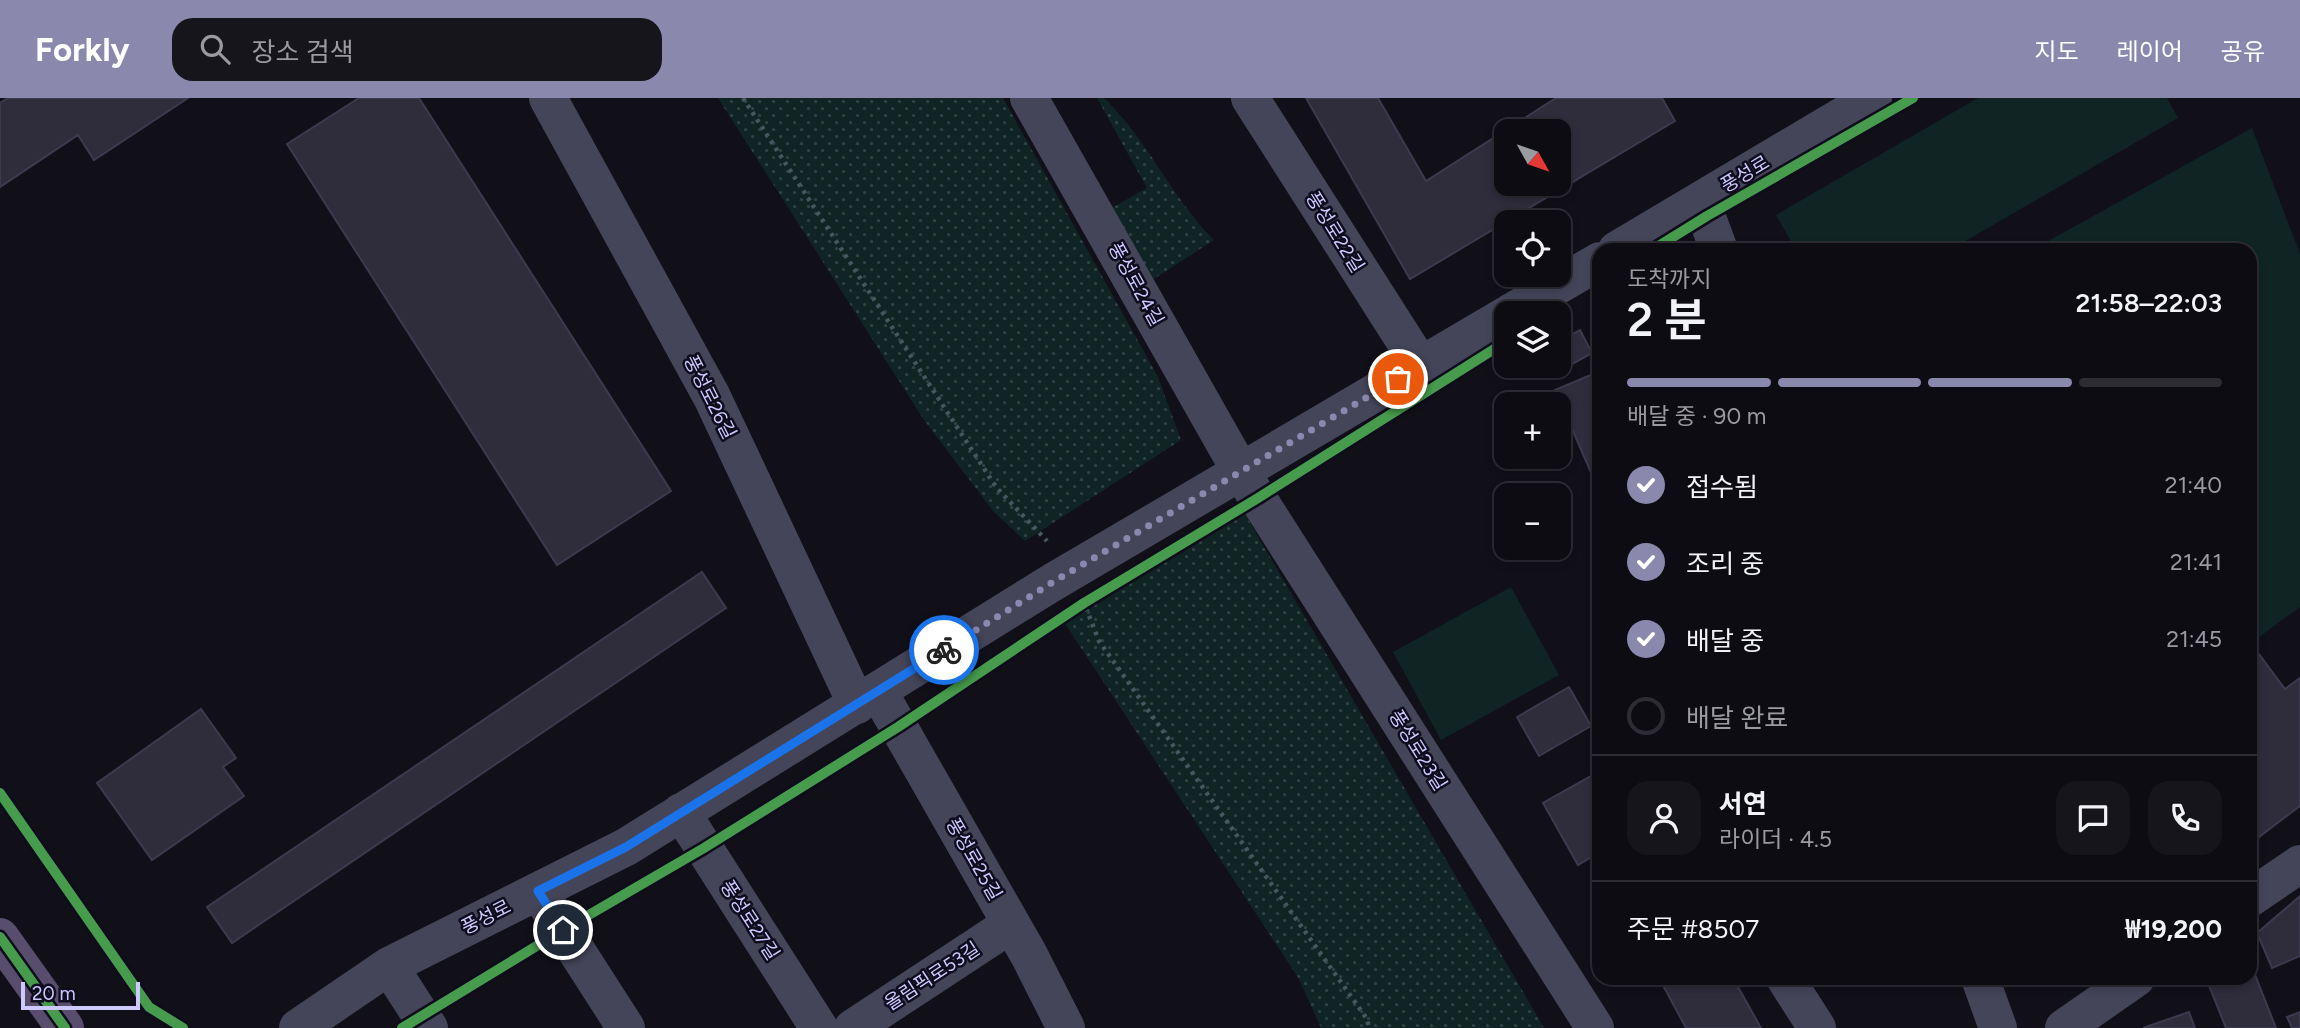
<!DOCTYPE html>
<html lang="ko">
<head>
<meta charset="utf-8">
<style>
  :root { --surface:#0d0c13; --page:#16151c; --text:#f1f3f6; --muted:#9a9ba0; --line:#2d2c33; --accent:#8b88ae }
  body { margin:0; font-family:Figtree,"Noto Sans KR",sans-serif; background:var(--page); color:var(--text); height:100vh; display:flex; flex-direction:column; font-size:26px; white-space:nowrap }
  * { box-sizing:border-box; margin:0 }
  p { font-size:23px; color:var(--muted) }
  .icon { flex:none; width:38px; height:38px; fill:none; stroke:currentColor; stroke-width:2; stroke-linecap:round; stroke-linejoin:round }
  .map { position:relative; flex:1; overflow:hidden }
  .side { position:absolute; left:1592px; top:145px; width:665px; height:742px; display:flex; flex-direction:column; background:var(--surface); border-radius:21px; box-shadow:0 4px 10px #0003,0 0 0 2px var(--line) }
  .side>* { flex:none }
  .needle { width:46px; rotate:130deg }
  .fabs { position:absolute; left:1494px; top:21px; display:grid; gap:14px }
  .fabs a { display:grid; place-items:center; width:77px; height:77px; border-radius:14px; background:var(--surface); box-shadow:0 4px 10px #0003,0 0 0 2px var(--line); font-size:35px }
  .scale { position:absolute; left:21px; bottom:18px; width:119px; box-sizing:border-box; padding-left:7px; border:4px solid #cdc9fe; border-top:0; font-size:19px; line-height:24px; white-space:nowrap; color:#cdc9fe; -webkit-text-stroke:5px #0e0c1d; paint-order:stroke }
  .pin { position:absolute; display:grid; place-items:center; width:60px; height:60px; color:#fff; margin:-30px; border:4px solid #fff; border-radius:50%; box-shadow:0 2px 7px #0007 }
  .courier { position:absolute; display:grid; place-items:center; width:70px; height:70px; margin:-35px; border:5px solid #1a73e8; border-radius:50%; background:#fff; color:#222; box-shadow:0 2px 9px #0007 }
  .headline em { font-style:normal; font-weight:600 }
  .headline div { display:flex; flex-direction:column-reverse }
  .headline { display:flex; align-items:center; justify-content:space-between; height:119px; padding:0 35px }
  h1 { font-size:46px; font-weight:600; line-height:52px }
  .bar { display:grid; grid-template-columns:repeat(4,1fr); gap:10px 7px; align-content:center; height:84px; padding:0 35px }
  .bar i { height:9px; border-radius:5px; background:var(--line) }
  .bar .current { background:var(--accent) }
  .bar p { grid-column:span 4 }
  .line { display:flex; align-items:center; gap:18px; padding:0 35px; border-top:2px solid var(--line) }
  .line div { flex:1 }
  .round { display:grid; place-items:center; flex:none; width:74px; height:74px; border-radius:21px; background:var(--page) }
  ol { padding:0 35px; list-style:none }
  li { display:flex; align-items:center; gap:21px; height:77px }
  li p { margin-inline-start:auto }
  li .icon { padding:7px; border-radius:50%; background:var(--accent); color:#fff; stroke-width:4 }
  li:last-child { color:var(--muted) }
  li i { width:38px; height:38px; border:4px solid var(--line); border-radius:50% }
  header { display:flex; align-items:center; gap:42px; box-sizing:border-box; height:98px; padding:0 35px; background:var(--accent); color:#fff }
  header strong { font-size:33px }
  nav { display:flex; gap:38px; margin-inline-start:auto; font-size:24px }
  .search { width:490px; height:63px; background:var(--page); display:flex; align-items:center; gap:18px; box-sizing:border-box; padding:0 24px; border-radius:21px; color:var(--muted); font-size:26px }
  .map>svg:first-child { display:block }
</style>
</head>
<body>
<header>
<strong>Forkly</strong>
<div class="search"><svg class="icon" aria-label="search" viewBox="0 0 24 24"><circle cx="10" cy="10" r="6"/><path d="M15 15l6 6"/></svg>장소 검색</div>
<nav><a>지도</a><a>레이어</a><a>공유</a></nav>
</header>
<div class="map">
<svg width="2300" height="930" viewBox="0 0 2300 930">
  <defs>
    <pattern id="green-dots" width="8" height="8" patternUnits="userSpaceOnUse" patternTransform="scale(1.75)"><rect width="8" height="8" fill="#0f2423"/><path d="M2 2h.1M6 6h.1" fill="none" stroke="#314244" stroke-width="1.8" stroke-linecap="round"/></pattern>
  </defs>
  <rect width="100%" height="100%" fill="#111019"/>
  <path fill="url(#green-dots)" d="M718 0H1003L1158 279 1181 342 1025 443 994 414 924 322Z
    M1097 0H1104C1148 42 1171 99 1214 142L1149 184 1110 111 1147 90Z
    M1245 416 1544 930H1321L1299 881 1064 524Z"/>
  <path fill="#0f2423" d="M1978 0H2167L2178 20 1950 152H1796L1776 117Z
    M2252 30 2300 156V509L2251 545 2250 152H2032Z
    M1511 489 1559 577 1441 642 1393 554Z"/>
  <path fill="#2f2c3c" stroke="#3c3a4e" stroke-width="2" fill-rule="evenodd" d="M8 0H188L94 62 78 37 0 89V5Z
    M359 0H419L671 393 557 467 287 46Z
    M1306 0H1378L1426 83 1556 0H1662L1675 23 1410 181ZM1507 33H1559V86H1507Z
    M1580 232 1592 255 1554 276 1550 268H1559V243Z
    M1600 273V395L1555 292Z
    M702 474 726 510 232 845 207 809Z
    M2250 544 2285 591 2300 580V708L2255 742 2250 735Z
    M1569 589 1591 628 1539 658 1517 619Z
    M201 611 236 660 223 669 244 698 152 762 97 685Z
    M1600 673V754L1578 767 1543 705Z
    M2300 798V858L2272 870 2257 835Z
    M2250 864 2276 930H2226L2206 880H2250Z
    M1659 880H1733L1761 930H1686Z
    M2189 914 2195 930H2143Z
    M2300 914V930H2292L2287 919Z"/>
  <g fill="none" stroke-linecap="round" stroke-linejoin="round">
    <path stroke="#475661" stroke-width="4.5" stroke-dasharray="3.5 5" stroke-linecap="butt" d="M743 0 996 389 1047 443
      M1086 510 1099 543 1367 921 1369 930"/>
    <path stroke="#45455a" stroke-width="38" d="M548 0 712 299 857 607
      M1029 0 1241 374 1595 930
      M1250 0 1421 268
      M1701 103 1719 152
      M1617 152 1873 0
      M1510 215 1600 163
      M878 593 1029 857 1066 930
      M681 714 819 930
      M538 793 626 930
      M2250 800 2300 766
      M389 868 429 930
      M1785 880 1817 930
      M1980 880 1998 930
      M298 930 389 868 626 749 1053 484 1507 217
      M853 930 1011 826
      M2064 930 2136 880"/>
    <path stroke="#584d6c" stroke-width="38" d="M0 839 65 930"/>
    <defs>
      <path id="cycleway" d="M1652 152 1707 118 1913 0
        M0 695 149 909 183 930
        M0 839 65 930
        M402 930 563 832 704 750 898 629 1084 505 1258 400 1507 243"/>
    </defs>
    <use href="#cycleway" stroke="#0e0c1d" stroke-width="15"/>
    <use href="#cycleway" stroke="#469c4c" stroke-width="10"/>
  </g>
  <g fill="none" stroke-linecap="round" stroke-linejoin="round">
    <path stroke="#8b88ae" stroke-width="7" stroke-dasharray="0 12.6" d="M944 552 1053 484 1398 281"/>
    <path stroke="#1a73e8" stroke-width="9" d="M563 832 538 793 626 749 944 552"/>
  </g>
  <g text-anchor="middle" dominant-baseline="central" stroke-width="5" stroke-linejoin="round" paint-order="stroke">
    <g font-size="19" fill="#cdc9fe" stroke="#0e0c1d">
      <text transform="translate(1745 76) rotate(-31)">풍성로</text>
      <text transform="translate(1335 134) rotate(58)">풍성로22길</text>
      <text transform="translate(1136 186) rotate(61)">풍성로24길</text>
      <text transform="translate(710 299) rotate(63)">풍성로26길</text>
      <text transform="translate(1418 652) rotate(58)">풍성로23길</text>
      <text transform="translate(974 761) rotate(60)">풍성로25길</text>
      <text transform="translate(486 819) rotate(-27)">풍성로</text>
      <text transform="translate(750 822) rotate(57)">풍성로27길</text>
      <text transform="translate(932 878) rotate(-33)">올림픽로53길</text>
    </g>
  </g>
</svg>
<div class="fabs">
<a><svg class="needle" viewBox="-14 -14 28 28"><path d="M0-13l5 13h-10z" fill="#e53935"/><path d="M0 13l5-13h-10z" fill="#9a9ba0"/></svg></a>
<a><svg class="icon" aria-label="locate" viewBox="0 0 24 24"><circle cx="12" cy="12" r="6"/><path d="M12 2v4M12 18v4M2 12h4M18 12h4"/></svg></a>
<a><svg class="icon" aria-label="layers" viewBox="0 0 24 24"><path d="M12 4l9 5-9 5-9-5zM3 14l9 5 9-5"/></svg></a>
<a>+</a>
<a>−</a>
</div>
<div class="scale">20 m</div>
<div class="pin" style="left:1398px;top:281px;background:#ea580c"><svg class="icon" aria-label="bag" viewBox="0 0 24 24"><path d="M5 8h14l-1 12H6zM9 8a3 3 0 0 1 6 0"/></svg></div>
<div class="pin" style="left:563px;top:832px;background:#1f2937"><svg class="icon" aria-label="home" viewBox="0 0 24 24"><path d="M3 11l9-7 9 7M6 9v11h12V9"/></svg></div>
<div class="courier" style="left:944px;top:552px"><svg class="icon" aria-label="bike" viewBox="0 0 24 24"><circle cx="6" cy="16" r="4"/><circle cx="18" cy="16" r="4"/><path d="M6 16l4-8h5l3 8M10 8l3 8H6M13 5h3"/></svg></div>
<section class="side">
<div class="headline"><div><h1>2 분</h1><p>도착까지</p></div><em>21:58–22:03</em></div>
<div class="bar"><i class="current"></i><i class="current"></i><i class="current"></i><i></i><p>배달 중 · 90 m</p></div>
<ol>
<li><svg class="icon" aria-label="check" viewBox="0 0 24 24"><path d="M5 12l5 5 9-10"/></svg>접수됨<p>21:40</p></li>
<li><svg class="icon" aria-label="check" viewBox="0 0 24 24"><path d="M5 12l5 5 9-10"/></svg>조리 중<p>21:41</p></li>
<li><svg class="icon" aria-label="check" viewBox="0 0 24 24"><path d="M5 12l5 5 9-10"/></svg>배달 중<p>21:45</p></li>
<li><i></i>배달 완료</li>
</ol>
<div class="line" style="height:126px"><a class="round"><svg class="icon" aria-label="person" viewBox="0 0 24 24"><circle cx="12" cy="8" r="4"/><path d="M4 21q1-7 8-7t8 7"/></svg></a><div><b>서연</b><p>라이더 · 4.5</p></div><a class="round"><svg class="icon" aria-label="chat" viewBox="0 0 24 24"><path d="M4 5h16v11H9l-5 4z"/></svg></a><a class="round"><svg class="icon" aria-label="phone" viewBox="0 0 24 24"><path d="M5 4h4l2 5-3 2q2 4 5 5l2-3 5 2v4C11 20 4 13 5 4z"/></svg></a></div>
<div class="line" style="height:91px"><div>주문 #8507</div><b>₩19,200</b></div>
</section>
</div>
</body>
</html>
